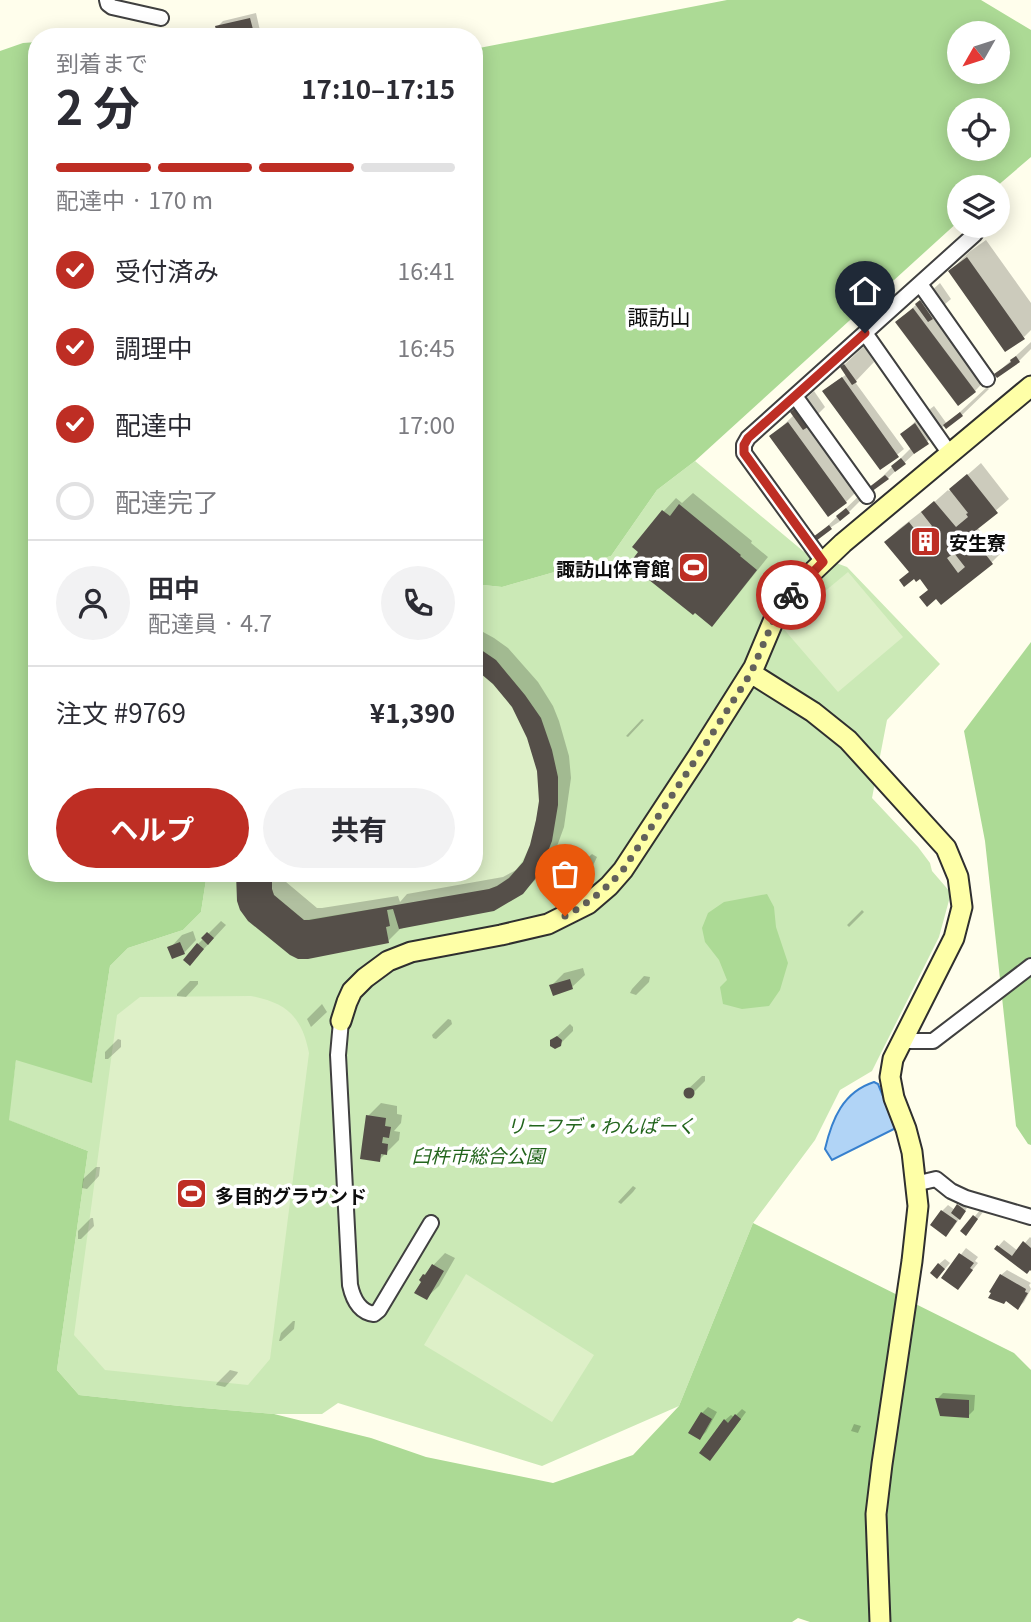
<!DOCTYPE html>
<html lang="ja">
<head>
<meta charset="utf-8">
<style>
  :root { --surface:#fff; --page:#f2f2f3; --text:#2b2b33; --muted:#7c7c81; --line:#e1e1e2; --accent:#be2e24 }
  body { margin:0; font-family:Georgia,"Noto Sans JP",serif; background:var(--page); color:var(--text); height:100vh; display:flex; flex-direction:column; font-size:26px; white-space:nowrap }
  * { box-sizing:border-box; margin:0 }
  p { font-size:23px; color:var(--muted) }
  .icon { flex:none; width:38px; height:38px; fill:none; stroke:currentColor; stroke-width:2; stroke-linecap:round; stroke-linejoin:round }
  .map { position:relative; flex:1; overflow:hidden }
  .details { position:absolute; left:28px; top:28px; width:455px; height:854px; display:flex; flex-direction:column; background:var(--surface); border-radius:28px; box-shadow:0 4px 18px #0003 }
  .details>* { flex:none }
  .needle { width:46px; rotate:231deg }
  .tools { position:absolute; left:947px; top:21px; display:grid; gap:14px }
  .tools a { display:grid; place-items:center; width:63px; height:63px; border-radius:50%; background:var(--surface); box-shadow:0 4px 18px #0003; font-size:35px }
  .pin { position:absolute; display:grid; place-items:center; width:60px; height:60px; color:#fff; margin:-72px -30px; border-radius:50% 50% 50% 0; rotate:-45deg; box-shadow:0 0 7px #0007 }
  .pin .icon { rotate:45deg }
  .courier { position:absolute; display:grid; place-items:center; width:70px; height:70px; margin:-35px; border:5px solid #be2e24; border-radius:50%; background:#fff; color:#222; box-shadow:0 2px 9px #0007 }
  .summary em { font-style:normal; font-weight:700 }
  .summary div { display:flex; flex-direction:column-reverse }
  .summary { display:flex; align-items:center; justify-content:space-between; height:119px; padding:0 28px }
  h1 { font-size:46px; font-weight:700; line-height:52px }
  .bar { display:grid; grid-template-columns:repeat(4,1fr); gap:10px 7px; align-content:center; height:84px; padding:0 28px }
  .bar i { height:9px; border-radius:5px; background:var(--line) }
  .bar .current { background:var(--accent) }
  .bar p { grid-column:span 4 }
  .line { display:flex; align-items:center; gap:18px; padding:0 28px; border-top:2px solid var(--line) }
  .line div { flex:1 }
  .round { display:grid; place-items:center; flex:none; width:74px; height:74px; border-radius:37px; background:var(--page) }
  ol { padding:0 28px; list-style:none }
  li { display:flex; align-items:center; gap:21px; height:77px }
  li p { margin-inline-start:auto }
  li .icon { padding:7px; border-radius:50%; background:var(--accent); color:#fff; stroke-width:4 }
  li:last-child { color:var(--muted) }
  li i { width:38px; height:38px; border:4px solid var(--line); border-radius:50% }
  .action { display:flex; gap:14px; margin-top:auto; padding:14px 28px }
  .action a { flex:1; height:80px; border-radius:42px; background:var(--accent); color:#fff; font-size:28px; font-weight:700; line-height:80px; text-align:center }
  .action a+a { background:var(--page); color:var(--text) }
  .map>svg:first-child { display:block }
</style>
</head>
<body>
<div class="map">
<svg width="1031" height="1622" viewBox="0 0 1031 1622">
  <rect width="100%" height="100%" fill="#fffeec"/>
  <path fill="#cbe9b6" d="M695 461 803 551 847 567 940 664 887 720 872 798 918 847 930 863 932 871 951 893 939 937 872 1071 840 1090 815 1140 753 1223 679 1406 542 1466 338 1403 322 1414H274L180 1406 79 1395 57 1370 88 1151 8 1120 16 1059 92 1082 110 966 128 948 183 930 201 912 207 873H474V584L502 587 611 556 657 490Z"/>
  <path fill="#acda95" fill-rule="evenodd" d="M727 0H981L1031 30V157L996 187H959V221L695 461 657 490 611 556 502 587 474 584V49ZM959 33H998V72H959ZM959 110H998V149H959Z
    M37 42V873H207L201 912 183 930 128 948 110 966 92 1083 16 1060 9 1120 88 1151 57 1370 79 1395 180 1406 274 1414 371 1438 426 1457 553 1483 633 1455 679 1406 753 1223 1014 1353 1031 1370V1622H810L798 1618 792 1622H0V51L23 43Z
    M1031 642V1145L1028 1144 1016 1126 985 841 964 731Z
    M767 894 774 907 776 927 788 963 780 990 769 1006 742 1009 723 1004 720 987 727 980 719 960 705 942 702 928 708 913 724 902Z"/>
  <path fill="#def0c8" d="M848 572 903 637 838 692 782 627Z
    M474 668C488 679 501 691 511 706 524 725 532 748 537 770 545 808 533 866 498 885 492 889 485 890 478 892L304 920 274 895 272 889V873H474Z
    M251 996C287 1003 302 1017 309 1053L270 1359 248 1385 105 1370 74 1335 117 1015 140 997Z
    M466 1274 594 1355 552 1422 424 1345Z"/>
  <path fill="#b1d4f6" stroke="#3780ce" stroke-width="2" d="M874 1082 878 1084 896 1128 832 1160 825 1149C832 1119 843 1092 874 1082Z"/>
  <path fill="#0003" d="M256 13 261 35 259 37H220L217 27 223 21Z
    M986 240 1031 303V330L1024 337 950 271 969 252Z
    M940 283 951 299 944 305 993 372 975 391 897 322Z
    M1031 342V349L1019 361 996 374Z
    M864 346 874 362 855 382 904 449 881 468 831 385 847 374 842 367Z
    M987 387 989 389 962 415 945 425 888 478 871 488 911 448 902 434 921 416 934 406 947 424Z
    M814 391 825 407 816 416 865 483 846 502 772 436 794 415 792 412Z
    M981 463 1009 499 977 527 991 544 996 540 1004 550 992 562 941 603 920 577 910 571 886 542 899 529 922 511 923 512 948 490 949 491Z
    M865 490 868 493 839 522 816 537Z
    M693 493 752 541 751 543 768 557 724 612 634 547 664 511 676 498 682 503Z
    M474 627 494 638 508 648 538 682 553 706 559 721 569 756 571 778 564 827 552 860 541 874 527 888 400 929 388 941 308 957 239 873H285L286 882 317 908H322L398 896 400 902 407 894 503 877 520 868 530 851 540 801 539 771 529 737 514 706 495 683 474 666Z
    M642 719 644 720 628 737 626 736Z
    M592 854 597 857 589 874 576 886 579 866Z
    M862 910 864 912 849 927 847 925Z
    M221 921 226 925 190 964 198 944Z
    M193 931 196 940 184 953 170 948 182 935Z
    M583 968 585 975 572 987 554 994 551 986 564 973Z
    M644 976 650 977 649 982 636 995 630 993 632 989Z
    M190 981H198V984L186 997 177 996V994Z
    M322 1004 327 1012 311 1027 307 1019Z
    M448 1019 451 1020 452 1024 436 1039 433 1038 432 1035Z
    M570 1024 573 1027V1031L560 1044 552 1041Z
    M118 1039 121 1040V1047L108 1059H105V1052Z
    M702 1076H705V1081L692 1094 687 1095 686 1091Z
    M381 1103 397 1106V1114L402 1115 401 1123 394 1131 400 1132 399 1140 379 1160 368 1116Z
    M96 1167H100L99 1176 87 1189 82 1188 83 1179Z
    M633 1186 636 1188 633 1192 621 1204 618 1202Z
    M961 1203 967 1208 952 1229 942 1211 948 1205 955 1210Z
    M980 1210 983 1212 971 1228 963 1231Z
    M91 1218H93L94 1226 81 1239H78V1231Z
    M1030 1237 1031 1238V1269L996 1249 1004 1240 1018 1251Z
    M966 1248 978 1257 975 1261 978 1263 958 1288 943 1278Z
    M445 1253 455 1258 439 1286 426 1298 424 1275Z
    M945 1259 950 1263 943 1271 939 1264Z
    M1007 1270 1031 1283 1029 1285 1031 1289 1024 1302 1018 1308 1001 1275Z
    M293 1321H295L294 1329 281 1341H279L281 1333Z
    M230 1370 238 1372 237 1374 225 1387 216 1385 217 1383Z
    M943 1393 975 1395 974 1410 968 1416 937 1399Z
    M708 1407 717 1412 706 1432 700 1438 702 1413Z
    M742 1409 746 1412 716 1453 725 1420 731 1415 734 1417Z
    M854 1424 861 1426 858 1433 851 1431Z"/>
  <path fill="#554f49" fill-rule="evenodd" d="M250 18 255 37H218L215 26Z
    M967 257 1025 339 1005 352 948 271Z
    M920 300 933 319 928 322 915 304Z
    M913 308 976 392 958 406 895 322Z
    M1016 356 1020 362 997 378 994 374 1011 362 1010 360Z
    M844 364 857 382 852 385 840 367Z
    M842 377 899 457 880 470 822 391Z
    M794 409 808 427 803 430 790 412Z
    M960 412 963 416 946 429 943 425Z
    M788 422 847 503 828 517 769 436Z
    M915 423 929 444 914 454 900 434Z
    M901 458 906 464 895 472 891 466Z
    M967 474 998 513 965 539 978 555 983 551 993 564 941 605 936 599 927 607 919 597 928 590 920 579 916 582 914 579 904 587 899 580 909 572 884 542 909 522 920 536 932 526 921 512 934 501 956 527 968 517 966 514 968 513 949 489ZM954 553 965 567 958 573 947 558Z
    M885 475 889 479 871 492 868 488Z
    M679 504 741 555 740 556 757 570 712 627 695 613 693 615 629 564 638 552 632 547 662 510 670 516Z
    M846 508 850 513 840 521 836 516Z
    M829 525 832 529 816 541 813 537Z
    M474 645 496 660 525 695 541 718 552 750 558 777V805L552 841 539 874 523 894 494 911 399 929 393 909 387 910 390 926 386 927 389 943 308 959H298L290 955 248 921 240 910 237 901 236 873H272V889L274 895 304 920H309L489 889 497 886 509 878 523 862 530 845 536 820 539 801 537 771 527 738 512 707 493 684 474 668Z
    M578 865 586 869 576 888 568 884Z
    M207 932 214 938 208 945 201 938Z
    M180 942 185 954 172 959 167 947Z
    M197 943 204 949 190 966 183 960Z
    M570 979 573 989 553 996 549 985Z
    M557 1036 562 1040 561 1046 555 1049 550 1046V1040Z
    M683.5 1093a5.5 5.5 0 1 1 11 0a5.5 5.5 0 1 1-11 0Z
    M366 1115 386 1118 385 1126 391 1127 389 1138 383 1137 382 1143 388 1144 387 1155 381 1154 380 1162 360 1159Z
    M957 1204 966 1211 960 1220 951 1213Z
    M941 1210 957 1221 946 1237 930 1225Z
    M973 1215 978 1219 966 1236 960 1231Z
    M1023 1241 1031 1248V1271L1030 1270 1027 1274 994 1249 997 1245 1012 1256Z
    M959 1253 974 1263 970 1268 973 1270 958 1290 941 1278Z
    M938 1263 945 1269 937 1279 930 1273Z
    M432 1264 444 1271 427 1300 414 1293 421 1282 419 1280 423 1274 425 1275Z
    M1000 1274 1026 1289 1025 1292 1028 1293 1018 1310 1006 1301 1004 1304 988 1298 991 1293 989 1292Z
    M935 1398 969 1400V1418L940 1416Z
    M701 1412 712 1419 700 1440 688 1433Z
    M735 1414 741 1419 710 1461 699 1453 724 1419 728 1423Z"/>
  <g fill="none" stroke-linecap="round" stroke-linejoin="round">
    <defs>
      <path id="street" d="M107 0 108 4 112 7 161 18
        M920 284 987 379
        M865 333 950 454
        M795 396 867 496
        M823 562 744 453V445L748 438 975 234
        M341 1021 338 1055 350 1285C353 1299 359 1312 374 1314L379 1310 431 1223
        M902 1041H933L1031 966
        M915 1184 936 1179 951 1191 966 1198 1031 1217"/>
      <path id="secondary" d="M751 673 813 712 848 740 946 848 958 877 962 907 954 938 893 1059 890 1077 894 1098 906 1129 912 1152 918 1206 912 1261 882 1464 876 1514 880 1622
        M341 1021 347 1002 352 991 365 978 388 961 411 952 501 935 548 924 588 904 609 886 623 870 698 756 754 667 778 610 801 583 843 543 1031 386"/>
    </defs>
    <use href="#street" stroke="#404040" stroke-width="18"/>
    <use href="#secondary" stroke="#2f2f2f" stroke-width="23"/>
    <use href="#street" stroke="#fff" stroke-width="14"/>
    <use href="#secondary" stroke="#feffa7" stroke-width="19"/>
  </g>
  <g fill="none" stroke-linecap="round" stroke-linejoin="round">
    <path stroke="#62615b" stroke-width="7" stroke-dasharray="0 12.6" d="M565 916C587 904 605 890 623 870L698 756 751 673 778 610 791 595"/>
    <path stroke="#be2e24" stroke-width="9" d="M791 595 823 562 744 453V445L748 438 865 333"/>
  </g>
  <defs>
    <symbol id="building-square" viewBox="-11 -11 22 22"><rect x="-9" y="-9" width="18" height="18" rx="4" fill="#be2e24" stroke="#fff"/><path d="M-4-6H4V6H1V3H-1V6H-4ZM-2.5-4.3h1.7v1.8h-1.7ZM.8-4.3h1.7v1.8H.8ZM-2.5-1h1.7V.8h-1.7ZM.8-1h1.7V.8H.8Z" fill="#fff"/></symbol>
    <symbol id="stadium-square" viewBox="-11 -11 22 22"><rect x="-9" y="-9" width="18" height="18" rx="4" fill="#be2e24" stroke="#fff"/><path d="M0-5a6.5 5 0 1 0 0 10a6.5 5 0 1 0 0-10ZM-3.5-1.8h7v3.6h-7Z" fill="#fff"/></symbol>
  </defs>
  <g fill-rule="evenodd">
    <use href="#building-square" x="908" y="524" width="35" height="35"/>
    <use href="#stadium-square" x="676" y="550" width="35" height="35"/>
    <use href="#stadium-square" x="174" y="1176" width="35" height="35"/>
  </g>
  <g text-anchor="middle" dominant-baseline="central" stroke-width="7" stroke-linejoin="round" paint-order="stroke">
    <g font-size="19" font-weight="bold" fill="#0d0d0d" stroke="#fff" text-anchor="start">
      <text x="949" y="541">安生寮</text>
      <text x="670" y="567" text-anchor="end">諏訪山体育館</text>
      <text x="215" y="1194">多目的グラウンド</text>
    </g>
    <g font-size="19" font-style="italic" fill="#23651d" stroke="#fff">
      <text x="601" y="1124">リーフデ・わんぱーく</text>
      <text x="478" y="1154">臼杵市総合公園</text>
    </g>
    <g font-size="21" fill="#0d0d0d" stroke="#fff">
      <text x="659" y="316">諏訪山</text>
    </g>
  </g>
</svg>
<div class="tools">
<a><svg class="needle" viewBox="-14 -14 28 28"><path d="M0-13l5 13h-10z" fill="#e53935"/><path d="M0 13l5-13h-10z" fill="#7c7c81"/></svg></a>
<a><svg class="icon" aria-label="locate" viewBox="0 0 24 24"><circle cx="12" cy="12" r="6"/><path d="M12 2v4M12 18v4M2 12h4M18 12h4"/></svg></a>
<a><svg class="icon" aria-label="layers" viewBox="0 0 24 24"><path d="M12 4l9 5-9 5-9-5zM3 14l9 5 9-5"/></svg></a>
</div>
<div class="pin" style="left:565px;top:916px;background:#ea580c"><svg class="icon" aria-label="bag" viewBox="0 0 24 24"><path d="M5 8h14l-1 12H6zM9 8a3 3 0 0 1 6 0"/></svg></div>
<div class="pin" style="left:865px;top:333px;background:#1f2937"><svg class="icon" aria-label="home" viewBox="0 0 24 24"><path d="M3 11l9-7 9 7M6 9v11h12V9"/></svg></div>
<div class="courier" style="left:791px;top:595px"><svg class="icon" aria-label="bike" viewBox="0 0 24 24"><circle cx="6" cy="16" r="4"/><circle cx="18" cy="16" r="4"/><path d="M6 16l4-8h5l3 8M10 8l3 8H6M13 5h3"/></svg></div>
<section class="details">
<div class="summary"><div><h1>2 分</h1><p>到着まで</p></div><em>17:10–17:15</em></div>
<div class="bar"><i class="current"></i><i class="current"></i><i class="current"></i><i></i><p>配達中 · 170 m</p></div>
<ol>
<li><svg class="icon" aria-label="check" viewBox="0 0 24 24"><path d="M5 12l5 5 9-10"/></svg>受付済み<p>16:41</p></li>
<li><svg class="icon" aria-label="check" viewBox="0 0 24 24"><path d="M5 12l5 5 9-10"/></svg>調理中<p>16:45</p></li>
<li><svg class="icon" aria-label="check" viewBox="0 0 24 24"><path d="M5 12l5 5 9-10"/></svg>配達中<p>17:00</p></li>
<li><i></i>配達完了</li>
</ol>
<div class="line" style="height:126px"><a class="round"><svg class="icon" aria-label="person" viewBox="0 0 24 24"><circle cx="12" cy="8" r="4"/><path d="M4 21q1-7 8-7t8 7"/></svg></a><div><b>田中</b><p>配達員 · 4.7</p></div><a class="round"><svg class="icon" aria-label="phone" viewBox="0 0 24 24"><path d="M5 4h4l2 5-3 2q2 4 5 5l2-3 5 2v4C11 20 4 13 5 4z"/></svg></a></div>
<div class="line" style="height:91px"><div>注文 #9769</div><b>¥1,390</b></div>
<div class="action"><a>ヘルプ</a><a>共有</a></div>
</section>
</div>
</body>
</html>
